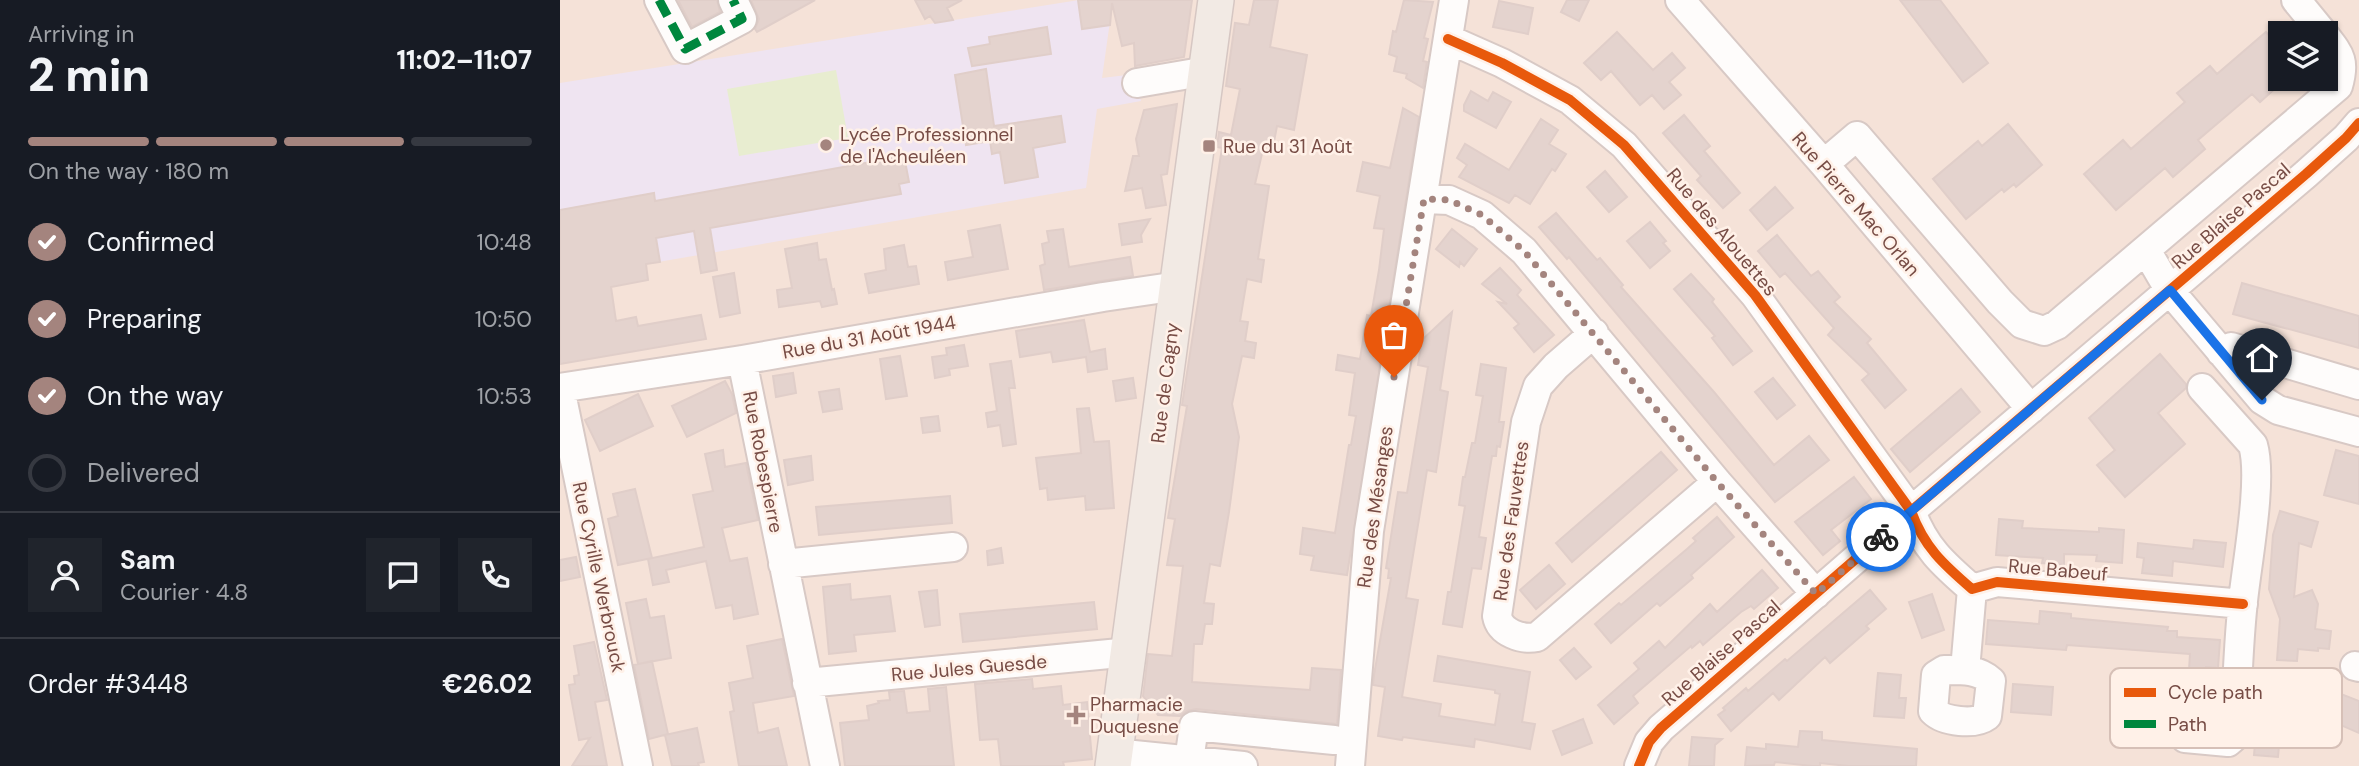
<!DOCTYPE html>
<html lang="en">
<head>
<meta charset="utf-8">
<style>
  :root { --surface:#171b24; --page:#20242c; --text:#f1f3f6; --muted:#9ea1a6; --line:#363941; --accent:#a4847e }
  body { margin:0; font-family:"DM Sans",sans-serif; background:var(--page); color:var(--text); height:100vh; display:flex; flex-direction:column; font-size:26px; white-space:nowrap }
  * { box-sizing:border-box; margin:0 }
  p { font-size:23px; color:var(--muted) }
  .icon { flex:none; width:38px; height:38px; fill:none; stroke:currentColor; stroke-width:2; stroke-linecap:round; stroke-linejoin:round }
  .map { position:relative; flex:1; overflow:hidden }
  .panel { display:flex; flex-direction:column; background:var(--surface); width:560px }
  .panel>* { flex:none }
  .fabs { position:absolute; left:1708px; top:21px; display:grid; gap:14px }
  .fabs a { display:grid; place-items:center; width:70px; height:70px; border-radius:0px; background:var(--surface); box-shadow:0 2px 5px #0004; font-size:35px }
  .pin { position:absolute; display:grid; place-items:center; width:60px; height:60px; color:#fff; margin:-72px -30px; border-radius:50% 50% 50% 0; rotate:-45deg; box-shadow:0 0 7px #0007 }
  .pin .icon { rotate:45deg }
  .courier { position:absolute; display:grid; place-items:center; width:70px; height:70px; margin:-35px; border:5px solid #1a73e8; border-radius:50%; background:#fff; color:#222; box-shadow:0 2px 9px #0007 }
  .head em { font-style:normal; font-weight:800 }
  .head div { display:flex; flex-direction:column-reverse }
  .head { display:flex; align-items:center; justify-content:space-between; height:119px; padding:0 28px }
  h1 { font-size:46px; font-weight:800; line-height:52px }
  .bar { display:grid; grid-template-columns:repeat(4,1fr); gap:10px 7px; align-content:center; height:84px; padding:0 28px }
  .bar i { height:9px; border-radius:5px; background:var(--line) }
  .bar .active { background:var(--accent) }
  .bar p { grid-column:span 4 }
  .line { display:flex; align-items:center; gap:18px; padding:0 28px; border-top:2px solid var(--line) }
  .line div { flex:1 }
  .round { display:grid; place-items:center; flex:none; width:74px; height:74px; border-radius:0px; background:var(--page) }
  ol { padding:0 28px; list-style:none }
  li { display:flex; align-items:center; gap:21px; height:77px }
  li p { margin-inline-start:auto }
  li .icon { padding:7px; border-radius:50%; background:var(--accent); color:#fff; stroke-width:4 }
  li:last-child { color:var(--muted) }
  li i { width:38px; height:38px; border:4px solid var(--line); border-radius:50% }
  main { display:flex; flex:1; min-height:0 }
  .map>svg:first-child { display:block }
</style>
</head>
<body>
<main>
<section class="panel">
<div class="head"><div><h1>2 min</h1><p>Arriving in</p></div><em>11:02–11:07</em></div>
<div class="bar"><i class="active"></i><i class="active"></i><i class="active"></i><i></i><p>On the way · 180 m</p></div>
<ol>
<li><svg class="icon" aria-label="check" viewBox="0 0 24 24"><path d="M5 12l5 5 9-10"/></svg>Confirmed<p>10:48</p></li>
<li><svg class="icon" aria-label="check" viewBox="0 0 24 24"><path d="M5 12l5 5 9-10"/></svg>Preparing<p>10:50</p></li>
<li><svg class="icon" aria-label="check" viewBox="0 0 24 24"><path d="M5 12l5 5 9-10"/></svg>On the way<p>10:53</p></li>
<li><i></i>Delivered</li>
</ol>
<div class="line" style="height:126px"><a class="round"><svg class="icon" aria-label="person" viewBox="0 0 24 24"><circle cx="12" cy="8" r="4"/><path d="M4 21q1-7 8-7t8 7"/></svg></a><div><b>Sam</b><p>Courier · 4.8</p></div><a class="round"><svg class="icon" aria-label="chat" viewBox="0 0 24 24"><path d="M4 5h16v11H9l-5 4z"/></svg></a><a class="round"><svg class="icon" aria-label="phone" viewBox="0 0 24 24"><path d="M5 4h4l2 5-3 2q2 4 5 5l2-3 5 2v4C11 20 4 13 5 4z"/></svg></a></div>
<div class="line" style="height:91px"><div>Order #3448</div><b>€26.02</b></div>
</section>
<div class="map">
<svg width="1799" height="766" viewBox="0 0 1799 766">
  <rect width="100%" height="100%" fill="#f7ede7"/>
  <path fill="#f5e2d8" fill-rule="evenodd" d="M0 0H1799V766H0ZM1720 33H1766V79H1720Z"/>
  <path fill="#efe4f1" d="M519 0H553L542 78 575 74 581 101 537 109 526 188 0 279V83Z"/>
  <path fill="#e8edd0" d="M276 70 288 138 179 156 167 89Z"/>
  <path fill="#e4d3ce" stroke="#e0cec9" stroke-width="2" d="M118 0H157L160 12 132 27Z
    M191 0H255L197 32 195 29 199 19Z
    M355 0H402L387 8 393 20 375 23 370 16 365 19Z
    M518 0H632L624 57 575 66 574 43 562 46 552 3 550 25 522 29Z
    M694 0H718L710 47 747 55 734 130 717 126 713 147 704 145 695 184 709 186 698 259 704 260 701 282 687 279 680 321 688 322 685 341 696 343 694 358 682 356 672 404 679 437 669 512 660 566 650 564 644 603 654 604 652 624H645L642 644H634L632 682 750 690 752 668 781 670 777 724 636 709 627 711 620 716 598 715 583 696 588 654 612 656 623 566 607 565 615 519 608 518 627 406 622 405 662 148 657 147 659 132 671 135 680 89 666 86 675 23 689 25Z
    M844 0 873 2 864 38 868 39 863 61 867 62 863 88 846 78 847 74 834 71 837 57 829 54 833 31 836 32Z
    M1007 0H1029L1019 21 1001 12Z
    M1340 0H1380L1428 63 1403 82Z
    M939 1 973 8 968 34 933 27Z
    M487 27 491 54 412 66 408 48 430 44 429 37Z
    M1057 32 1093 70 1112 53 1125 68 1109 82 1121 95 1104 109 1092 95 1080 105 1051 71 1041 80 1024 63Z
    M1706 32 1720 48V84L1700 102 1692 94 1638 140 1645 149 1613 177 1605 168 1556 210 1524 174 1563 140 1571 149 1625 102 1617 93 1650 66 1657 74Z
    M426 69 434 126 501 116 505 142 473 148 478 177 445 183 440 152 432 154 430 141 406 145 395 75Z
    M911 91 928 101 933 92 951 102 936 128 904 111V105Z
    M617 104 607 174 601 175 606 205 586 208 582 188 565 191 573 156H579L576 139 584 110Z
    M843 108 859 117 787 575 751 570 754 556 740 554 743 528 775 533 789 445H791L796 416 789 415 795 373 776 370 778 355 800 359 807 315 811 316 819 270 824 229 814 228 820 196 797 191 803 162 830 168Z
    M1124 115 1150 146 1144 151 1180 193 1163 208 1137 180 1141 176 1103 133Z
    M981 119 998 130 989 144 1006 154 995 171 992 169 970 204 955 195 949 203 899 177 907 165 897 158 905 144 949 170Z
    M1448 124 1482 165 1456 187 1454 184 1444 192 1442 189 1406 219 1373 179 1418 141 1422 146Z
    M344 156 349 182 339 184 341 194 150 228 157 270 141 273 134 231 96 238 100 262 86 264 88 280 51 287 56 321 76 317 78 326 141 315 146 339 0 364V210L94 193 95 201Z
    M1045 171 1067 197 1049 212 1027 187Z
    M1215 187 1233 208 1207 230 1190 210Z
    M996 213 1037 260 1040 258 1063 285 1061 287 1154 392 1214 465 1249 436 1269 460 1215 502 1009 257 1007 259 979 227Z
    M590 219 581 235 582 242 562 245 559 224Z
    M1090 222 1106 241 1103 243 1110 251 1090 268 1067 241Z
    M440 225 448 269 388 280 385 262 413 257 408 231Z
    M503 229 509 267 570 257 573 276 484 290 480 266 485 264 482 244 489 242 487 231Z
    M892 229 917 249 904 266 900 262 899 267 876 249Z
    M1217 235 1251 276 1258 271 1280 297 1274 302 1311 339 1307 343 1346 390 1325 408 1302 380 1309 374 1268 335 1274 328 1225 273 1220 277 1198 251Z
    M257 243 259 260 266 259 272 290 274 289 277 304 262 307 260 301 219 307 217 290 232 288 225 249Z
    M344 245 348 267 356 266 359 284 309 293 305 274 326 270 324 249Z
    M940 268 961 290 957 295 994 335 974 352 954 328 959 324 938 302 947 304 922 284Z
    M174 273 180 313 160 317 153 277Z
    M1131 274 1154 299 1152 302 1192 351 1173 365 1152 338 1155 336 1114 289Z
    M1682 283 1799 316V348L1673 314Z
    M892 312 880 390 888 392 876 472 867 470 846 598 858 600 842 697 881 704 879 716 935 725 940 694 935 693V690L874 681 878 656 970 672 962 722 975 724 970 749 915 739 914 747 843 737 842 740 818 736 825 687 813 685 814 675 831 578H828L829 569 826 568 838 492 847 493 868 367 858 365 862 340Z
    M524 320 530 352 545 349 547 369 528 372 526 357 493 362 491 352 460 357 456 331Z
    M404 345 408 366 389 369 390 375 375 378 372 357 387 355 386 348Z
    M1600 354 1626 384V388L1598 413 1625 444 1565 497 1537 465 1555 450 1529 418Z
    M340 356 347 396 326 399 320 359Z
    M451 361 455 388H449L456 444 443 446 440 425 428 427 426 413 437 411 430 364Z
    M921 364 946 368 939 422H944L940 447 937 446 936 456H932L919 537 926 538 921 569 912 568 902 627 883 624 888 592H891L905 506 899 505 903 477H905L912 443H915L923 396 916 395Z
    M233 373 236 393 216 397 213 376Z
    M573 378 576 398 556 401 553 381Z
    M1213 378 1235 405 1217 419 1195 392Z
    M165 381 172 394 176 413 127 437 112 406Z
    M279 389 282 409 263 412 259 392Z
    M1401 389 1420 412 1350 472 1331 449Z
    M78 394 93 426 40 451 25 420Z
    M529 408 534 442 549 441 554 508 526 510 525 496 488 500 487 488 480 489 476 458 521 453 517 409Z
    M378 416 380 431 363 433 361 418Z
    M163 450 165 467 186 463 198 520 162 528 170 561 187 558 198 614 174 619 172 605 156 608 146 561 106 570 109 582 93 585 88 559 144 547 133 495 153 491 145 454Z
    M1776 450 1799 456V504L1764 495Z
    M1101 452 1117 470 1012 562 996 543Z
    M251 456 253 480 228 485 224 460Z
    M1294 477 1311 499 1271 530 1280 541 1263 555 1235 522Z
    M75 489 92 558 58 565 48 519 58 516 53 494Z
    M390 496 392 523 259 535 256 507Z
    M1720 511 1758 522 1751 547 1739 543 1734 597 1752 590 1758 604 1755 629 1771 631 1769 649 1758 648V651L1738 649 1737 661 1717 660 1720 619 1709 589 1713 535Z
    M1157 517 1174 537 1131 575 1133 578 1100 606 1097 603 1051 643 1035 624 1059 603 1061 605 1127 549 1136 541 1133 538Z
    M1439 519 1463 521 1462 528 1539 532V528L1564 530 1562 563 1536 561 1537 555 1504 554V565L1482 563 1483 558 1436 555Z
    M1634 540 1666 543 1663 567 1613 561 1612 576 1582 573 1584 558 1577 557 1578 543 1633 549Z
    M441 548 443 563 428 565 427 551Z
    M16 557 20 577 0 581V560Z
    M989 565 1005 584 976 609 960 590Z
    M1202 570 1218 588 1194 609 1191 606 1181 612 1143 645 1140 641 1132 648 1131 646 1073 696 1078 703 1054 724 1038 705 1079 669 1074 663 1099 641 1105 648 1150 604 1157 612Z
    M290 584 291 600 330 596 335 631 294 635 296 651 269 654 263 587Z
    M377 590 380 625 365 627 359 592Z
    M1310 590 1326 609 1306 626 1309 629 1270 663 1265 657 1219 700 1213 693 1171 731 1158 715 1165 710 1163 708 1186 688 1188 691 1225 659 1227 661Z
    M1372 594 1384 630 1362 638 1349 602Z
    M86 599 90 618 104 616 111 658 78 664 66 603Z
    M534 602 537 629 403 642 400 614Z
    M1480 611 1511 614V618L1608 627 1607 631H1617V637L1660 640 1658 668 1646 667V672L1629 670 1630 654 1507 645 1506 650 1426 644 1428 620 1479 624Z
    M222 639 234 696 193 703 198 733 218 728 227 766H179L170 712 174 711 169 683 193 678 187 646Z
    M34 642 47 700 35 702 47 766H12L30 738 19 740 10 692 9 685 15 684 14 676 19 675 14 646Z
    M1014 648 1031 667 1016 679 1000 660Z
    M92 661 108 734 89 739 74 665Z
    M1318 673 1341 675 1339 698H1346L1344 718 1314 716Z
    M472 679 473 689 501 686 503 705 527 702 532 759 503 762 504 766H441L438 739 420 740 415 684Z
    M1453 684 1493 687 1491 715 1451 712Z
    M386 687 394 766H285L280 723 309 720 307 706 319 703 318 701 330 700 329 692 344 691 347 713 370 711 368 689Z
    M1763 687 1799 701V733L1753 713Z
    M1699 699 1723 701 1718 757 1694 755Z
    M1023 719 1032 743 1002 755 993 731Z
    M137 728 144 762 138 763 139 766H112L105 735Z
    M1240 731 1262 732V740L1357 749 1356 766H1288L1260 763V766H1252L1215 762 1214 765 1185 766 1187 747 1206 749V744L1238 747Z
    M1132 737 1162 739 1155 745 1154 766H1129Z"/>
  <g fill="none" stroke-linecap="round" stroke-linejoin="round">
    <defs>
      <path id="minor" d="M99 0 125 49 182 19 173 0
        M1120 0 1264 164 1471 409
        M1736 0 1763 33
        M888 39 942 63 1010 100 1064 145 1195 295 1351 511C1364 547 1383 564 1412 589L1437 582 1683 604
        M577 83 647 71
        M1264 164 1297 136 1440 302 1462 324 1484 331 1497 325 1778 86C1785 62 1781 56 1766 37
        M864 199 889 200 922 215 964 251 1157 482 1256 594
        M1586 250 1610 291 1702 400 1718 410 1799 432
        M1034 333 996 366 978 386 966 422 937 616C940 633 962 640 977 637L1157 482
        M1661 352 1671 347 1799 385
        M182 360 265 766
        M0 388 182 360 543 297 618 286
        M0 388 78 766
        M1642 388 1693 445C1703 479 1687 562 1683 601 1678 645 1677 691 1675 736L1668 742 1625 738 1617 728 1620 695 1625 689 1677 692
        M223 564 393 547
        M1795 666 1799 667
        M1384 670C1401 670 1418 669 1431 681L1427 716C1415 725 1384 722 1373 711L1376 675Z
        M1405 670 1412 589
        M247 683 570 652
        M554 753 683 766
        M629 761 634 726 774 740
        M790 766 809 531 894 0
        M1079 766 1089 742 1101 728 1351 511 1746 174 1786 138 1799 123"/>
      <path id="major" d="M553 766 656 0"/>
    </defs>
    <use href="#minor" stroke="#d8c9c5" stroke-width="32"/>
    <use href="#major" stroke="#d6c7c3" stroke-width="38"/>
    <use href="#minor" stroke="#fefcfb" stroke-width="28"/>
    <use href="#major" stroke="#f2eae4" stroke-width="35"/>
    <path stroke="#00873e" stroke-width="9" stroke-dasharray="18 9" stroke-linecap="butt" d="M99 0 125 49 182 19 173 0"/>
    <defs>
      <path id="cycleway" d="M888 39 942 63 1010 100 1064 145 1195 295 1351 511C1364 547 1383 564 1412 589L1437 582 1683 604
        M1079 766 1089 742 1101 728 1351 511 1746 174 1786 138 1799 123"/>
    </defs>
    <use href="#cycleway" stroke="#fff1e8" stroke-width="15"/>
    <use href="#cycleway" stroke="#e8590c" stroke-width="10"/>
  </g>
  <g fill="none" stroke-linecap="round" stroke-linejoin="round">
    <path stroke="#a4847e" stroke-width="7" stroke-dasharray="0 12.6" d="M834 377 864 199 889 200 922 215 964 251 1157 482 1256 594 1321 537"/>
    <path stroke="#1a73e8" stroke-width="9" d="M1321 537 1610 290 1702 400"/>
  </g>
  <g fill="#a4847e" stroke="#fff1e8" stroke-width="2.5">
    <circle cx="266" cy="145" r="7"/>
    <rect x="642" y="139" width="14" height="14" rx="3.5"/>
    <path d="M512.5 704.5h7v7h7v7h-7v7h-7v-7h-7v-7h7z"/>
  </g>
  <g text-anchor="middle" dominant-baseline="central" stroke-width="5" stroke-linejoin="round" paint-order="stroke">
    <g font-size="19" fill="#774c45" stroke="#fff1e8" text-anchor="start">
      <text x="280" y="134">Lycée Professionnel<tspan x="280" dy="22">de l'Acheuléen</tspan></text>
      <text x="663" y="146">Rue du 31 Août</text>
      <text x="530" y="704">Pharmacie<tspan x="530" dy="22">Duquesne</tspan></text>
    </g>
    <g font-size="19" fill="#774c45" stroke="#fff1e8">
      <text transform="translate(1296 204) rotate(49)">Rue Pierre Mac Orlan</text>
      <text transform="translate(1671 216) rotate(-41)">Rue Blaise Pascal</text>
      <text transform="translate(1162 232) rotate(50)">Rue des Alouettes</text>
      <text transform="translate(309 337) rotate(-10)">Rue du 31 Août 1944</text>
      <text transform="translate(605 383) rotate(-83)">Rue de Cagny</text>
      <text transform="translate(203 462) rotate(79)">Rue Robespierre</text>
      <text transform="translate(815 507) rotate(-82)">Rue des Mésanges</text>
      <text transform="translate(951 521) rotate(-82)">Rue des Fauvettes</text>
      <text transform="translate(1498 570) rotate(5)">Rue Babeuf</text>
      <text transform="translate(39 577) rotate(78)">Rue Cyrille Werbrouck</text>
      <text transform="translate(1161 653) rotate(-41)">Rue Blaise Pascal</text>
      <text transform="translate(409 668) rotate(-5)">Rue Jules Guesde</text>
    </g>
  </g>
  <rect x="1550" y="668" width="232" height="80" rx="10" fill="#fff1e8" stroke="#d6c0b7" stroke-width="2"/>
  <rect x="1564" y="688" width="32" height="9" fill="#e8590c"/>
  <rect x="1564" y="720" width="32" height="8" fill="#00873e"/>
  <g font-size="19" fill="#774c45">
    <text x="1608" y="699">Cycle path</text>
    <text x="1608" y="731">Path</text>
  </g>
</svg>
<div class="fabs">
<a><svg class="icon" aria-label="layers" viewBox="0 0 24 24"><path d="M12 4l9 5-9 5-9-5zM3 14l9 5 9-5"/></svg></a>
</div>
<div class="pin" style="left:834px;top:377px;background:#ea580c"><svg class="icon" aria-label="bag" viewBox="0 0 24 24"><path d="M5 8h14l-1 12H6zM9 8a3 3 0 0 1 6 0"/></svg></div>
<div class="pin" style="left:1702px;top:400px;background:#1f2937"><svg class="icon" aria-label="home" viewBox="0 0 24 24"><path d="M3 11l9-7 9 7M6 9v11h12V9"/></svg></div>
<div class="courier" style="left:1321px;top:537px"><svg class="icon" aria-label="bike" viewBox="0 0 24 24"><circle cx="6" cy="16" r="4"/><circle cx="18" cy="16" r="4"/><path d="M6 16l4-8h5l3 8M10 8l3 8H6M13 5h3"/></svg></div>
</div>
</main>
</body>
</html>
